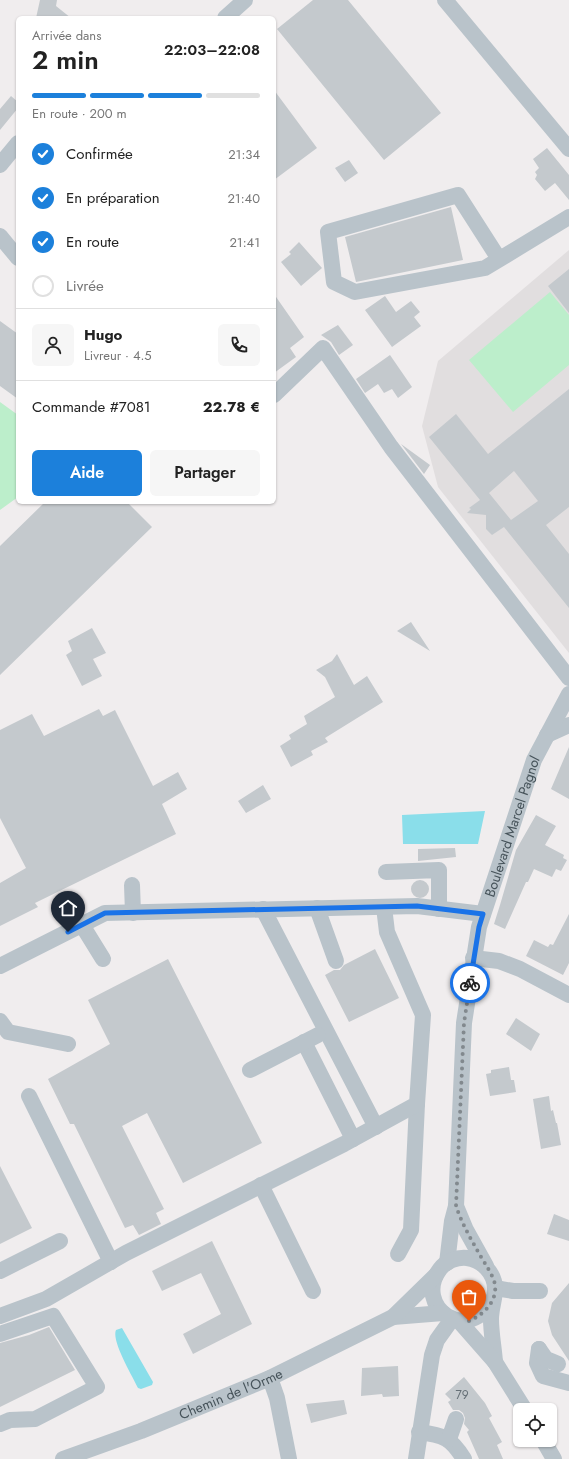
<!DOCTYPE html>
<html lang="fr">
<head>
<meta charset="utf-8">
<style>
  :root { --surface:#fff; --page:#f6f6f6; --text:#222; --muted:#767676; --line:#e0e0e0; --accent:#1c80db }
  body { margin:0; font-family:Jost,sans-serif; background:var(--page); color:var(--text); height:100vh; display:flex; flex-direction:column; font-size:15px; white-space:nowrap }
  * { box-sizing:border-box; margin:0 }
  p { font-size:13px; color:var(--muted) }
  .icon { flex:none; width:22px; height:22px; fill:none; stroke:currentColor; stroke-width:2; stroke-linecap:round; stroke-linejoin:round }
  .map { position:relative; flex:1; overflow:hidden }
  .details { position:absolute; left:16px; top:16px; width:260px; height:488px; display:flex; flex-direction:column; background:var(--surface); border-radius:6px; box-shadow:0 1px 3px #0004 }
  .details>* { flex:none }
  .controls { position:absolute; left:513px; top:1403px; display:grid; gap:8px }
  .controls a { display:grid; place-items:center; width:44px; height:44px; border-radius:6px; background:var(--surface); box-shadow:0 1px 3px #0004; font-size:20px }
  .pin { position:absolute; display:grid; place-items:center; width:34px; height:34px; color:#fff; margin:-41px -17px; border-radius:50% 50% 50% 0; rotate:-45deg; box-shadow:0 0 4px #0007 }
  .pin .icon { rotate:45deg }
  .courier { position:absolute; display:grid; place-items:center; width:40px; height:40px; margin:-20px; border:3px solid #1a73e8; border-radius:50%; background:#fff; color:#222; box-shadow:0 1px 5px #0007 }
  .summary em { font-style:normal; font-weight:600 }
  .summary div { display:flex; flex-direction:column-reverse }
  .summary { display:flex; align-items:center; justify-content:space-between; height:68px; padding:0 16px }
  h1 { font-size:26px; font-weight:600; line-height:30px }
  .bar { display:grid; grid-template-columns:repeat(4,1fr); gap:6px 4px; align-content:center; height:48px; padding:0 16px }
  .bar i { height:5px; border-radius:3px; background:var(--line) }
  .bar .selected { background:var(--accent) }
  .bar p { grid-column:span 4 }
  .line { display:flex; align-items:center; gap:10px; padding:0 16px; border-top:1px solid var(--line) }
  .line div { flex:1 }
  .round { display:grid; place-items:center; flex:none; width:42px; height:42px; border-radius:6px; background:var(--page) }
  ol { padding:0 16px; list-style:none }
  li { display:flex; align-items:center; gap:12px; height:44px }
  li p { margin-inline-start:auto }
  li .icon { padding:4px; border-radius:50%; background:var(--accent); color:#fff; stroke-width:4 }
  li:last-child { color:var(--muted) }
  li i { width:22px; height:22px; border:2px solid var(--line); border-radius:50% }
  .action { display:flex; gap:8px; margin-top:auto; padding:8px 16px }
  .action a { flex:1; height:46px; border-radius:6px; background:var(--accent); color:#fff; font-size:16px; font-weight:600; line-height:46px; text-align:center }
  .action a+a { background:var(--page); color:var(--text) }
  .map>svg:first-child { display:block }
</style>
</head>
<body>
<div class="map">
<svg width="569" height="1459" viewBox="0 0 569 1459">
  <rect width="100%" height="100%" fill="#f0edee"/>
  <path fill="#e1dedf" d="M569 250V653L438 487 422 426 438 361Z"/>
  <path fill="#bceecb" d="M550 292 569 315V365L513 412 469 360Z
    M0 402 18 415V497L0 510Z"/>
  <path fill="#8adeea" d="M485 811 478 844H403L402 815Z
    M122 1328 153 1382 152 1385 141 1389 138 1388C133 1377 111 1341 116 1330Z"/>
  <path fill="#c4c9cd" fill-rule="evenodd" d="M40 0H57L56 6 71 18H36Z
    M313 0H348L441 113 384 160 277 29Z
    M274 90 317 148 274 180Z
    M11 96 18 102V108L0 130V109Z
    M547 148 569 175V200L555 183 545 191 535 179 537 175 535 172 539 168 533 159Z
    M349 160 358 173 345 182 335 168Z
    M451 207 463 260 356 282 345 237Z
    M299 242 322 268 301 286 281 262 291 254 289 252Z
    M569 269V313L548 286Z
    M274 294 304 337 290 348 296 357 274 373Z
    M385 296 396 312 411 301 420 312 414 317 421 326 392 347 365 310Z
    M0 321 18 334V399L0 386Z
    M338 325 353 345 339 355 331 342 321 335Z
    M390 355 412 387 398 398 392 389 384 393 378 384 365 393 356 379Z
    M569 389V507L546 525 569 554V608L504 527 492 535 486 529V515L467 513 471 509 469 508 480 500 429 437 456 414 488 454ZM514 471 538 501 511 520 489 493Z
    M401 444 430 465 424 474Z
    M45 502H127L152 527 0 675V546Z
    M411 622 430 651 397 631Z
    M92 628 106 653 93 659 102 676 82 686 66 655 72 651 68 641Z
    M337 654 354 685 367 676 383 702 325 738 328 742 311 751 313 755 291 767 280 746 291 739 289 735 307 724 304 716 335 697 325 677 316 670 332 661Z
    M99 709 103 716 115 710 153 786 178 772 187 789 162 804 176 834 35 903 38 907 0 926V883L26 868 0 818V730L32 714 44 736Z
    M569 747V799L551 789Z
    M263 785 271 799 246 813 238 801Z
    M536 815 556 826 545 845 564 855 563 858 567 860 561 871 556 869 552 877 534 869 528 882H526L505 929 494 924 500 905 516 850Z
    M455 848 456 857 418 861V849Z
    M411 889a9 9 0 1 1 18 0a9 9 0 1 1-18 0Z
    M569 914V963L563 975 526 956 534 940 548 947 550 944 553 945Z
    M375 949 399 998 349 1022 325 975 334 970H340L344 965Z
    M168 959 262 1143 183 1183 147 1113 122 1126 164 1209 156 1213 161 1224 139 1235 133 1225 125 1228 74 1124H70L48 1079 110 1044 88 1000Z
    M516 1018 540 1034 531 1051 506 1034Z
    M509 1067 511 1080H514L516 1092 490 1096 486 1074 491 1073V1070Z
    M549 1096 551 1111 553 1110 556 1123H557L561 1145 541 1149 533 1099Z
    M0 1166 32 1228 0 1244Z
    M554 1214 569 1220V1241L547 1234Z
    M212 1241 252 1324 193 1354 183 1334 221 1314 201 1273 162 1291 152 1271Z
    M569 1283V1361L552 1335 548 1321 552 1303Z
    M49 1327 75 1370 0 1407V1343L29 1335Z
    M398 1366 399 1396 383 1397 382 1394 361 1396 362 1368Z
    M464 1377 485 1403 492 1416 489 1418 502 1442 497 1445 503 1459H479L467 1432 469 1430 464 1424 465 1418 463 1413 459 1410H453L448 1402 451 1400 445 1394Z
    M344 1400 347 1414 311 1423 306 1404Z"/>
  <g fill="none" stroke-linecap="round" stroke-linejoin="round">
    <g stroke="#b9c3ca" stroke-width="16">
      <path d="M445 0 569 149"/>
      <path d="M225 18 245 0"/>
      <path d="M0 165 18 143"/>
      <path d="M0 236 18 258"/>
      <path d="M499 259 458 195 328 232 334 282 355 292 485 268 569 217"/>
      <path d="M274 395 323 348 391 447 569 678"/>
      <path d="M547 735 569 725"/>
      <path d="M386 872 439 870V909"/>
      <path d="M132 885 133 913"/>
      <path d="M317 908 336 961"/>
      <path d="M263 909 376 1127"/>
      <path d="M82 925 103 959"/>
      <path d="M473 958 499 961 520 969 569 995"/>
      <path d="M0 966 105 913 417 906 483 914"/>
      <path d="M0 1021 8 1032 68 1044"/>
      <path d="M304 1042 353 1139"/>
      <path d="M250 1070 318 1035"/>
      <path d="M29 1096 111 1262"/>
      <path d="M261 1185 313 1291"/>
      <path d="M456 1206 466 1230 486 1266"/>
      <path d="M398 1254 411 1230 417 1104"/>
      <path id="s1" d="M447 1263 452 1221 456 1206 464 1023 479 927 534 760 569 694"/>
      <path d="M0 1271 60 1241"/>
      <path d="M495 1288 513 1291H540"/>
      <path d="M494 1297C469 1348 412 1306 440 1269 446 1261 457 1257 467 1258 482 1260 495 1273 495 1289 495 1299 491 1309 491 1319 491 1333 494 1348 495 1362"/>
      <path d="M0 1316 46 1299 126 1253 344 1144 417 1104 423 1015 387 932 384 907"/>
      <path d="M393 1317 443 1313"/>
      <path d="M459 1321 495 1362 525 1410"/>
      <path d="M0 1334 53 1316 97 1387 35 1419 10 1420 0 1424"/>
      <path d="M539 1349 537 1363 543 1376 569 1383"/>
      <path d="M539 1349 546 1359 558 1364"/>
      <path d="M270 1378 277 1398 289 1459"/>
      <path d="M419 1432C444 1435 451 1438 464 1459"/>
      <path d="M449 1439 456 1419"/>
      <path d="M543 1440 554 1459"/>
      <path id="s2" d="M63 1459 141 1431 270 1378 393 1317 436 1275"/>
      <path d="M416 1459 432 1355 437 1340 452 1319"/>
    </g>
  </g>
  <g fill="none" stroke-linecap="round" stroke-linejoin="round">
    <path stroke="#82898e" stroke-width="4" stroke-dasharray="0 7.2" d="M469 1321C486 1314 501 1297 493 1278 488 1267 481 1258 476 1248 468 1234 461 1221 456 1206L464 1023 470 983"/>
    <path stroke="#1a73e8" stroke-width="5" d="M68 932 105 913 417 906 483 914 479 927 470 983"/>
  </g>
  <g text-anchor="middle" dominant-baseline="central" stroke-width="4" stroke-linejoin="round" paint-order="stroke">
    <g font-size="12" fill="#667077">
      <text x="462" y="1395">79</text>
    </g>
    <g font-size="14" fill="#46535a" stroke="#fff">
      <text stroke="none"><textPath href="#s1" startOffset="444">Boulevard Marcel Pagnol</textPath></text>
      <text stroke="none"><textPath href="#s2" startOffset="180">Chemin de l'Orme</textPath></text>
    </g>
  </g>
</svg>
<div class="controls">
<a><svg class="icon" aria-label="locate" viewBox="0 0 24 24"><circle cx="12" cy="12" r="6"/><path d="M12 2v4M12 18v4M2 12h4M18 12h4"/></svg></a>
</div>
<div class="pin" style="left:469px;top:1321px;background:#ea580c"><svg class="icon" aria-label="bag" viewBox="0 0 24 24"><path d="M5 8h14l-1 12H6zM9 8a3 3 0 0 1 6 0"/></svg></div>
<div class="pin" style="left:68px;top:932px;background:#1f2937"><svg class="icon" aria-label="home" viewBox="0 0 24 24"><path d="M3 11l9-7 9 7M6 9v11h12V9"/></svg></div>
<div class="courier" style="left:470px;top:983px"><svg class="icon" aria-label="bike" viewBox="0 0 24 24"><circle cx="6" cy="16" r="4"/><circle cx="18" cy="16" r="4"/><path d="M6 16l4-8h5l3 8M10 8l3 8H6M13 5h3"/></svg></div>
<section class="details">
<div class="summary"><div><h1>2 min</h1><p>Arrivée dans</p></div><em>22:03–22:08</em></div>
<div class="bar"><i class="selected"></i><i class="selected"></i><i class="selected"></i><i></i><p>En route · 200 m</p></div>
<ol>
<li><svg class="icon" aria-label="check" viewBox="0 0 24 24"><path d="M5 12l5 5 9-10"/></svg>Confirmée<p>21:34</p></li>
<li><svg class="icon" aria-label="check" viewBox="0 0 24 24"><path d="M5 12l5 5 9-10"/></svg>En préparation<p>21:40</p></li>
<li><svg class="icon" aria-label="check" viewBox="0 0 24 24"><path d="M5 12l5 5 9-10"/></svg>En route<p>21:41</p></li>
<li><i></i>Livrée</li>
</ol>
<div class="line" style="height:72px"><a class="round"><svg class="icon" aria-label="person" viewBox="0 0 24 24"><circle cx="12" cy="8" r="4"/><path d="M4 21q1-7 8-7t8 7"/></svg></a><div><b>Hugo</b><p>Livreur · 4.5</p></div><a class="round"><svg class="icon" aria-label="phone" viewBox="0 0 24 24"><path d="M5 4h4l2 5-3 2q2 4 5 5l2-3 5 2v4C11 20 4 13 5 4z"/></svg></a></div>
<div class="line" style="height:52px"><div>Commande #7081</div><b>22.78 €</b></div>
<div class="action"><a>Aide</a><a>Partager</a></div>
</section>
</div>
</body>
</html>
